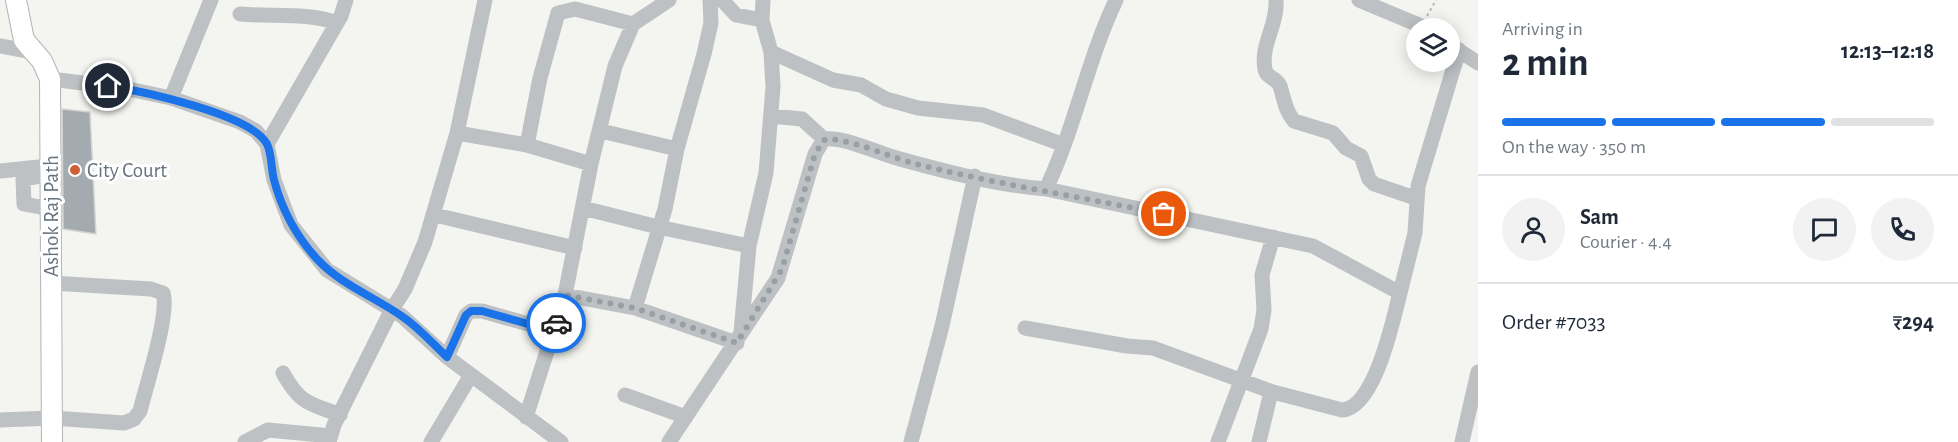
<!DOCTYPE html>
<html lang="en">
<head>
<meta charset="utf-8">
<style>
  :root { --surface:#fff; --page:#f2f2f3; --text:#1f2937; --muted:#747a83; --line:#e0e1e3; --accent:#1a73e8 }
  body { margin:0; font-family:"Alegreya Sans",sans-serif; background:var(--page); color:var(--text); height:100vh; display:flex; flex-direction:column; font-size:22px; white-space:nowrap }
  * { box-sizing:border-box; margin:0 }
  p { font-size:20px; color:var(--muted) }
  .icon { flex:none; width:33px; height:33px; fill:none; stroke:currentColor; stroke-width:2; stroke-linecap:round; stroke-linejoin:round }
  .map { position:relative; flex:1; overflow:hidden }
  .details { display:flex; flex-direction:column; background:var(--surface); width:480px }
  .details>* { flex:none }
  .controls { position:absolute; left:1406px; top:18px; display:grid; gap:12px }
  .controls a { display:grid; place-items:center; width:54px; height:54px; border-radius:50%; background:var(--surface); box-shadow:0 3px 15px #0003; font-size:30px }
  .pin { position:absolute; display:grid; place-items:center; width:51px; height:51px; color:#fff; margin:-26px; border:3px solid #fff; border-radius:50%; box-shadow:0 2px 6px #0007 }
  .courier { position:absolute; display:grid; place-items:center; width:60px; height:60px; margin:-30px; border:4px solid #1a73e8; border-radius:50%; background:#fff; color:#222; box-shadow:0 2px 8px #0007 }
  .headline em { font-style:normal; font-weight:700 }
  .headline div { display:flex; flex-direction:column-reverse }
  .headline { display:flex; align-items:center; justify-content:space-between; height:102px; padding:0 24px }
  h1 { font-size:39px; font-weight:700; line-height:45px }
  .bar { display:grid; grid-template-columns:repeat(4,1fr); gap:9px 6px; align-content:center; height:72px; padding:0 24px }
  .bar i { height:8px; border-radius:4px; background:var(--line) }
  .bar .active { background:var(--accent) }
  .bar p { grid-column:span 4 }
  .line { display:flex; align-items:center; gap:15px; padding:0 24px; border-top:2px solid var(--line) }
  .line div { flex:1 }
  .round { display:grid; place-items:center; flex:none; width:63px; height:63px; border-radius:32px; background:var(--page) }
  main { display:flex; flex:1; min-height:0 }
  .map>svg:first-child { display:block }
</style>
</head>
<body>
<main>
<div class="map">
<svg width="1478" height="442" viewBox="0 0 1478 442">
  <rect width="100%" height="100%" fill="#f4f4f0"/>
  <path fill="#a4abb0" stroke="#d5d5d3" stroke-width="1.5" d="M62 109 90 112 96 234 63 229Z"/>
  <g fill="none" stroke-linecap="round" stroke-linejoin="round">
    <defs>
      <path id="major" d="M16 0 24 40 42 61 50 79 52 442"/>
    </defs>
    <use href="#major" stroke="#b1b5b8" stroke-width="22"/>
    <path stroke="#b7babc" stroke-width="2" stroke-dasharray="3 3" stroke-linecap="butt" d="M1427 16 1436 0"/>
    <path stroke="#bdc1c4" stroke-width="15" d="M722 0 736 15 762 20
      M1276 0C1278 24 1260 46 1265 69 1266 78 1276 77 1280 86 1284 98 1285 111 1294 121L1333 133 1346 148 1361 156 1369 179 1374 184 1415 198
      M1359 0 1426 28
      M240 14C272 17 307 12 337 23
      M1449 44 1478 63
      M0 46 33 52
      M771 52 833 80 861 85 886 99 918 108 983 115 1064 145
      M50 79 124 88 171 98 240 122 256 131 267 144 274 180 291 225 327 270 402 316 447 357 561 442
      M171 98 211 0
      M771 116 802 119 824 139
      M601 131 677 149
      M457 133 527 145 591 164
      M267 144 341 16 346 0
      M527 145 540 78 558 13 575 9 633 24
      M0 171 39 167
      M51 174 23 179 24 204 51 209
      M1046 189 1313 246 1400 293C1393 320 1375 408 1342 410L1273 392 1270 396 1259 442
      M583 208 658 227 749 246 741 332
      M435 215 575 248
      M749 246 766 173 773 87 771 52 762 20 763 0
      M1400 293 1415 233 1418 186 1459 50
      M565 295 635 308 665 209 677 149 704 54 711 23 710 0
      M635 308 737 343
      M1025 328 1127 346 1153 348 1273 392
      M447 357 466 315 471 311H482L553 331
      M283 373C300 404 309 403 340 415
      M625 395 686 417
      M526 417 565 295 591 164 615 66 633 24 669 0
      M0 420 52 418 124 423 134 419 140 411C146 386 170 313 163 293L151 289 51 283
      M245 442 268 430 331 436
      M329 442 334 425 391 311 405 289 425 242 457 133 485 0
      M431 442 471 375
      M669 442 778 278 815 154 824 139C844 136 879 154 900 159 947 172 997 185 1046 189 1075 128 1087 61 1116 0
      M911 442 942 326 975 176
      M1218 442 1261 329 1264 310 1262 275 1273 237
      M1462 442 1478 372"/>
    <use href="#major" stroke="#fff" stroke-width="20"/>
  </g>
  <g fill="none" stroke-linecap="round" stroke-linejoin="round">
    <path stroke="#98a0a6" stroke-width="6" stroke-dasharray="0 10.8" d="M556 323 565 295 635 308 737 343 782 269 815 154 824 140C844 136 890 157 912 163 996 184 1080 197 1164 214"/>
    <path stroke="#1a73e8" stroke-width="8" d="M108 86C141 91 251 114 267 144 272 154 271 169 274 180 282 210 296 236 317 259 341 285 375 297 403 317 419 328 433 344 447 357L466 315 471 311H482L553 331 556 323"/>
  </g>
  <circle fill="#cd5e37" stroke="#fff" stroke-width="2" cx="75" cy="170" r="6"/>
  <g text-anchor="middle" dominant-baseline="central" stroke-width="6" stroke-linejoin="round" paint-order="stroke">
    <g font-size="21" fill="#66737e" stroke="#fff" text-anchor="start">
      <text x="87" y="170">City Court</text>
    </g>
    <g font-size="21" fill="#66737e" stroke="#fff">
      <text transform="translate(51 216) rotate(-90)">Ashok Raj Path</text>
    </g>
  </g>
</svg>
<div class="controls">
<a><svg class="icon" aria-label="layers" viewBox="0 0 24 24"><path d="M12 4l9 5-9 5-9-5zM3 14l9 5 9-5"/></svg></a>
</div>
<div class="pin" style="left:1164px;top:214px;background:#ea580c"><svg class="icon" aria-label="bag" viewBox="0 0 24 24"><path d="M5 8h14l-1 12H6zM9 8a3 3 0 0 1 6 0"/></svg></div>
<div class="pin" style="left:108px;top:86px;background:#1f2937"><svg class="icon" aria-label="home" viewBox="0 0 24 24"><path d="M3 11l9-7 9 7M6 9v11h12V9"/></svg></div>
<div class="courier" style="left:556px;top:323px"><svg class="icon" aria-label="car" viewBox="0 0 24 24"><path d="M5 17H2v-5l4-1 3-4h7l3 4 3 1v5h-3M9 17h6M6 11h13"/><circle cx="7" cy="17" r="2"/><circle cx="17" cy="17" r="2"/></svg></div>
</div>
<section class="details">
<div class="headline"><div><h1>2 min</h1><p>Arriving in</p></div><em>12:13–12:18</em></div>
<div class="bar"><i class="active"></i><i class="active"></i><i class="active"></i><i></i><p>On the way · 350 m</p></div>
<div class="line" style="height:108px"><a class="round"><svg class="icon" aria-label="person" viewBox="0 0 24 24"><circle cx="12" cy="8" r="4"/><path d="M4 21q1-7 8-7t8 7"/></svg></a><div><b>Sam</b><p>Courier · 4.4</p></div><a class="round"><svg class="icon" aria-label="chat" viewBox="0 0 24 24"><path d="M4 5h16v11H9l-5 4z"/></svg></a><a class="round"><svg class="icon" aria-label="phone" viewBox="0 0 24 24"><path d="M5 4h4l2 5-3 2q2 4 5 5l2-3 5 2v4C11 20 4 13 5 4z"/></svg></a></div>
<div class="line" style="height:78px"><div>Order #7033</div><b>₹294</b></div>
</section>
</main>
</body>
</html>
